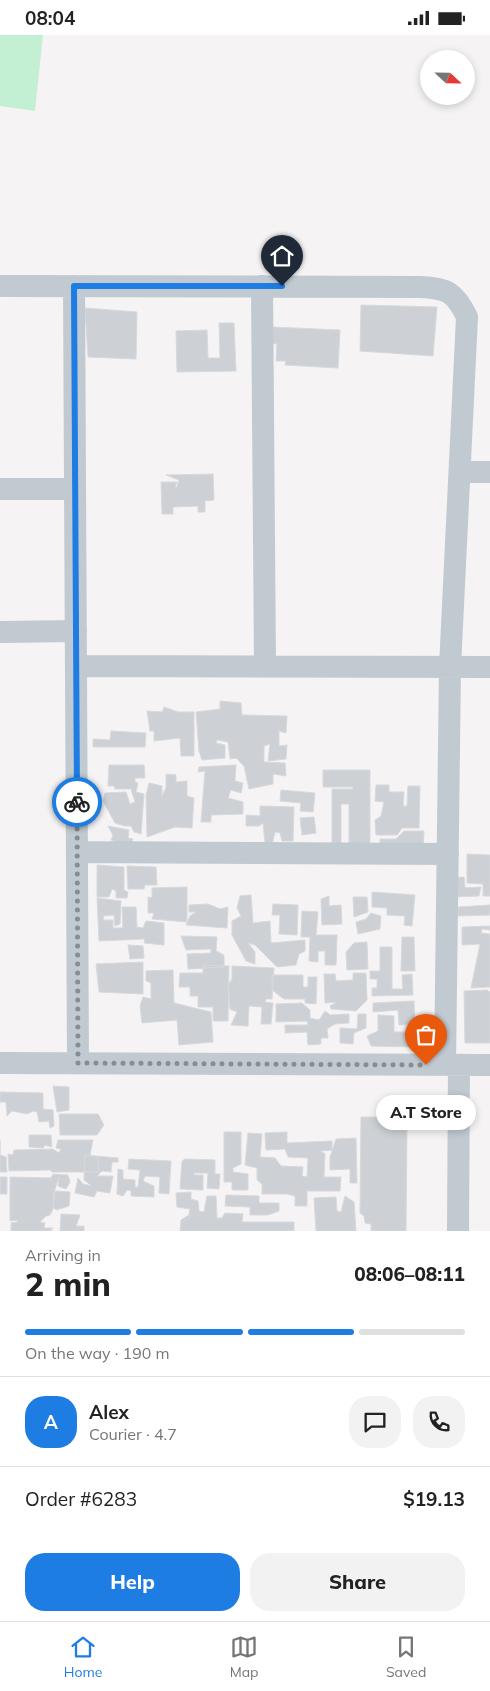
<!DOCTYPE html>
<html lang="en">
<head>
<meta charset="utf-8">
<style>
  :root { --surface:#fff; --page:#f2f2f2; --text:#222; --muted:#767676; --line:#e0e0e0; --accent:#1e7de3 }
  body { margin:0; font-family:Mulish,sans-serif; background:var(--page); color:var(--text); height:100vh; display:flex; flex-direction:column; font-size:19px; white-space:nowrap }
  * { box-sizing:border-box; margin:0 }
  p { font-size:16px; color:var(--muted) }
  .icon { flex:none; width:28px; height:28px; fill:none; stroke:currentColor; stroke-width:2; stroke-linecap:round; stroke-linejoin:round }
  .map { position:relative; height:1196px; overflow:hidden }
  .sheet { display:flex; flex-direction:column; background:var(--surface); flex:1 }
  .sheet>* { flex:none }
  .needle { width:32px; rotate:112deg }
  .tools { position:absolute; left:420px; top:15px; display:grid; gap:10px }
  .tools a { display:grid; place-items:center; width:55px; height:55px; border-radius:50%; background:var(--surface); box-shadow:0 2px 8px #0003; font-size:25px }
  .pin { position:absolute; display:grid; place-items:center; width:42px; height:42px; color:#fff; margin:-51px -21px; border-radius:50% 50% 50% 0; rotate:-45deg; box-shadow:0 0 5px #0007 }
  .pin .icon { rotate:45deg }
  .courier { position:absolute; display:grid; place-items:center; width:50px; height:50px; margin:-25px; border:4px solid #1e7de3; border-radius:50%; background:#fff; color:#222; box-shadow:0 1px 6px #0007 }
  .bubble { position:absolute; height:35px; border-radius:18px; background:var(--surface); box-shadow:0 2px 8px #0003; font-size:16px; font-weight:800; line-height:35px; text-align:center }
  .summary em { font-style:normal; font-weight:800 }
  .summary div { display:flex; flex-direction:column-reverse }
  .summary { display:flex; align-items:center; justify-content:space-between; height:85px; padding:0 25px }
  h1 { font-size:32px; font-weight:800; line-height:38px }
  .bar { display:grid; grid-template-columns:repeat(4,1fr); gap:8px 5px; align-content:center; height:60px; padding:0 25px }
  .bar i { height:6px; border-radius:4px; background:var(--line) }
  .bar .current { background:var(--accent) }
  .bar p { grid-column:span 4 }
  .line { display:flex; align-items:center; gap:12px; padding:0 25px; border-top:1px solid var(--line) }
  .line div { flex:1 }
  .round { display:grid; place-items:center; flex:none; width:52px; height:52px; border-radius:20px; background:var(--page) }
  .primary-button { display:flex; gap:10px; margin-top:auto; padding:10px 25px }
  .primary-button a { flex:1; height:58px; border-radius:20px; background:var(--accent); color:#fff; font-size:20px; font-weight:800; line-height:58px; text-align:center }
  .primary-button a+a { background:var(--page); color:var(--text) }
  .status { display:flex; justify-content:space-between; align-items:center; height:35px; padding:0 25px; background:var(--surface); direction:ltr }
  .status svg { height:14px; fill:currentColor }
  .menu { display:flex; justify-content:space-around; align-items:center; height:70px; border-top:1px solid var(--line); background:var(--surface); font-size:14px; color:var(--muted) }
  .menu a { display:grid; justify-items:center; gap:2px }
  .menu .current { color:var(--accent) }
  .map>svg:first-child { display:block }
</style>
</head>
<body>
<div class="status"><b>08:04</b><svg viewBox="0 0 49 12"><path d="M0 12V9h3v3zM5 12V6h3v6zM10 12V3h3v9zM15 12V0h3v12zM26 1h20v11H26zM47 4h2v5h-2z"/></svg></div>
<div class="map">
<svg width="490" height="1196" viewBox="0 0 490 1196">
  <rect width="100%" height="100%" fill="#f5f3f3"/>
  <path fill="#c3f0d3" d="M0 0H43L35 76 0 71Z"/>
  <path fill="#cdd0d5" stroke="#d7d9dd" d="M361 270 437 272 433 321 360 316Z
    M85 273 137 277 136 324 88 322Z
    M219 288H234L236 336 177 337 176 296 207 295 208 323H220Z
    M272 292 340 295 338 333 285 330 286 326H276L277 309 269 308Z
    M213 439 214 465 205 466V477H198V471L173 472V479H162L161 447H177L175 452H177L179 445 166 440Z
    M220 666 241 668 242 680 287 681 286 698 279 696V711L287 710 286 724 268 726 270 709 264 711V727L285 728 286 741 273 739V749L249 754 244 731 236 723 230 724 228 707 217 705 216 708 225 710V723L202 725 199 716 196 677 220 674Z
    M164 672 178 677H194V721H181L180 703 154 706V696H150L147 676 162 677Z
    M111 696 146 698 145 712H93V704L110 705Z
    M109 730H144L145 743H135V747L138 748 136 757 144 759 141 799 134 797 131 791H125L115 788 103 766 105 758 126 757 130 769 135 767 131 754H115L114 751H108Z
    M236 730 235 746 243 748 241 758 231 755 228 763 243 767V779L211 780V787H201L205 736 198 737 199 732Z
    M323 735H370V810H349V769H341V808H332V754H353V752H323Z
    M166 739 176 740V747L187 746V761L194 763 192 793 175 792 147 802 146 761 149 748 162 751V761L166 753Z
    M376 750H389V757H404L403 771H407L408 751H420L419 793H402L397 800H376L375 785 381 781 384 767 375 766Z
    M281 755 315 758 313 777 300 776 301 768 280 766Z
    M260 771 294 772 293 806H282L280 798 275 797 272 810 265 808 263 788 259 791H246V780L260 781Z
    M314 782 316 798 302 800 300 783Z
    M108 791 129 795 128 803 133 804 130 811 111 805 113 800Z
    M404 796H424L423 816 380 815V804H396Z
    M467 819 490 820V861H483V849L467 848Z
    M97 830 124 832V855L128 857 127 863H116V856L112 854 109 862H97Z
    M127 831 156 832 157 850H145L144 854H128Z
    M464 842 465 853 481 852 479 861 451 862 449 843Z
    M187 852V887L152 884 154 878H148V862L152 863V853Z
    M372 857 415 860 412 891 404 890 405 881 387 880V873L372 872Z
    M251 860 253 888 270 886 271 908 305 905V916L299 919 296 930 277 932 255 910 248 908 255 917V929L246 926 232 900V886L241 881 237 873 240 861Z
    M329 861V871L341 870 342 889 322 890 321 864Z
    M353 862H367L368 877 354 882Z
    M97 863 121 866 120 889 115 891 114 880 103 881 104 885H113V893H123L122 872H136L137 892 143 893 146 886 164 888V910L144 908 145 904 99 906Z
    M208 869 220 874 228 872 227 893 186 890 190 881 196 877H189V870Z
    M273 869 298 870 297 900 279 899 280 880H272Z
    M490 870V880L458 881V872Z
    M302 876 318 877 316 900H337L336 930H325V916H318V927L309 926 310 902H301Z
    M371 878 381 881 380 894 358 899 356 887 366 884Z
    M490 891V895L482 894 481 898 490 899V952L471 953 480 909 462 910V892Z
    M181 901 217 902 216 916 224 920V932L188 934 187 919 211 918V914L186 915Z
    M402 902H414L415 936H401Z
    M367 907 368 934 347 935 346 917 354 908Z
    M128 910 143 911 144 923 130 924Z
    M380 912H392V954H403L402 940 412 939 413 960 372 961V953H377V944H370V936H380Z
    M143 927V959L99 957 96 929Z
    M203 930 229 931 228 986H213V972H198V961H190V952H179L180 938H203Z
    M232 931 274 933 272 964H266L265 967 273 968 271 989H261L262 972 249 971 248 991 231 990 237 977 230 974 228 950 232 944Z
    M173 935 174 968 211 977 213 1007 179 1010 177 985 142 988 140 971 143 962 151 964V948L146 946V936Z
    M353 938H366L367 965 356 976 331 974 330 971 337 967 325 968 324 939H335L336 946 353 945Z
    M272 940H303V952H308V942H317L316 969 305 968V964H284L272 955Z
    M487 955 490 957V1008H465L464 956Z
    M414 966 415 989 399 990 398 975 373 977V968Z
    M302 968 310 975V983L319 985 325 976 330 980 349 979V988L335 989 327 994 328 1003H321V1009L308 1010 307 997 285 998V990H308L307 986 276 987V969Z
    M358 979H366V993L354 998 353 1009 340 1008V993L357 994Z
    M378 980 394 981V997H418V1012L371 1011 367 1001 378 996Z
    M53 1051 69 1052V1075L57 1077Z
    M0 1057 43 1058V1074L53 1075 54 1091 50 1093 49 1086 39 1087 37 1077 33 1076 27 1079 12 1076 7 1081 6 1067H0Z
    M59 1079H98L104 1090 97 1100H60Z
    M361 1082H400L407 1089 406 1196H371V1189L365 1188 364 1181 360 1178Z
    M224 1097H241V1129L233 1133V1137L248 1139V1155H232V1147H224Z
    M287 1097V1108L332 1106V1115L321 1116 325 1119 324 1142H341L340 1156H307V1171H295V1161L287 1159H262V1149L257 1145V1133L245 1130 248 1098 262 1099 260 1122 275 1123 281 1131 303 1132 302 1141 307 1142 308 1123 288 1122 285 1114 266 1115 265 1098Z
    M29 1100H51L52 1112 45 1110 43 1113 29 1112Z
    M356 1103 357 1148H350V1134L330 1135V1122L336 1104Z
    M0 1105V1120L6 1122 7 1137H0Z
    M58 1105H93L90 1120 98 1122 99 1137H52L50 1135 9 1136 8 1119 13 1120 14 1115 53 1114 59 1118 61 1114 56 1113Z
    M85 1120 118 1123V1127H112L111 1137 102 1136 97 1141H113L110 1158 97 1156 94 1162 75 1158 78 1143 83 1149 92 1151 84 1145Z
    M129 1124 171 1126 169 1159 159 1158 160 1142 145 1141 143 1146 154 1151V1162L131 1161V1156L127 1155 123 1161 117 1159 118 1134 123 1135V1144L135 1145V1152H138L140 1135 128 1134Z
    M185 1124 215 1125V1139H220L219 1154 207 1153 208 1138H194V1140H203V1155L180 1154 182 1126Z
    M53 1139 68 1140 70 1147 66 1154 58 1151 59 1142 54 1157 53 1174 50 1180 46 1181 40 1187 45 1188 44 1193H53L51 1196H11V1188L17 1187V1185L10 1186V1142L51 1143Z
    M0 1142H7V1159H0Z
    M55 1156 70 1157 69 1171 56 1175 53 1172Z
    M191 1157V1164L198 1166 199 1176 204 1177 207 1161H216L217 1183H222L225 1178 243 1179 242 1187H294V1196H180L181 1185 189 1180 190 1174 177 1172 176 1158Z
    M226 1160 259 1161V1168H279V1176L268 1180H250V1172L225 1171Z
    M345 1161 354 1167 356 1196H316L314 1163 336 1162 337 1176 341 1177Z
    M61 1179 80 1180 76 1191H84V1196H60Z"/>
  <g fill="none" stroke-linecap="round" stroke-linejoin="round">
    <path stroke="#c1cad1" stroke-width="22" d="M0 251 420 252C447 253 455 257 467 282L450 632 445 1030
      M74 251 78 1028
      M262 251 265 632
      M460 437H490
      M0 454H75
      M0 597 76 596
      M76 631 490 632
      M77 817 448 819
      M0 1028 490 1030
      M458 1196 459 1030"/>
  </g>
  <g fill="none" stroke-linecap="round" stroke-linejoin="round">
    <path stroke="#868e93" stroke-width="5" stroke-dasharray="0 9" d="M77 767 78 1028 426 1030"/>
    <path stroke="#1e7de3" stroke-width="6" d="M77 767 74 251H282"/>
  </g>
</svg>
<div class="tools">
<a><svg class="needle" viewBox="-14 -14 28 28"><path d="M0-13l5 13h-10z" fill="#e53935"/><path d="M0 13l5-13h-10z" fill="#767676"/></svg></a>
</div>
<div class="pin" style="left:426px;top:1030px;background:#ea580c"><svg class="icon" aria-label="bag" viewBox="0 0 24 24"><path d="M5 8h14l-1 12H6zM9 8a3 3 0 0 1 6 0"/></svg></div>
<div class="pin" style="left:282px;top:251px;background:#1f2937"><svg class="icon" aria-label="home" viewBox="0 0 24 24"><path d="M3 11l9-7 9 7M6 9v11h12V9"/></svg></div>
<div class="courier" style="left:77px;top:767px"><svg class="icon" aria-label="bike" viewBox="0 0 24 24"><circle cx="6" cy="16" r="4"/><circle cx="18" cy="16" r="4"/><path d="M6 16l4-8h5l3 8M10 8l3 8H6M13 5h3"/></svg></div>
<div class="bubble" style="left:376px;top:1060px;width:100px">A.T Store</div>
</div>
<section class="sheet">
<div class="summary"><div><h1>2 min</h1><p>Arriving in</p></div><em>08:06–08:11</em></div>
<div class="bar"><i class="current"></i><i class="current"></i><i class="current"></i><i></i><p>On the way · 190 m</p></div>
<div class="line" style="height:90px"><b class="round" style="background:var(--accent);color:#fff">A</b><div><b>Alex</b><p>Courier · 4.7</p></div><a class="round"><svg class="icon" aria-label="chat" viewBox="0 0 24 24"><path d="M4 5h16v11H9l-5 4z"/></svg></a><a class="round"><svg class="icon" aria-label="phone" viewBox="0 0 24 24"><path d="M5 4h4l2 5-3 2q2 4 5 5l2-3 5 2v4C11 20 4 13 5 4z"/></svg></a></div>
<div class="line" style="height:65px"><div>Order #6283</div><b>$19.13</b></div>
<div class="primary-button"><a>Help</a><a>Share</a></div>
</section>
<nav class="menu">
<a class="current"><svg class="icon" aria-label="home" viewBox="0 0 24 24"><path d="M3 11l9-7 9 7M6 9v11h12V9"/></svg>Home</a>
<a><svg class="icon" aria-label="map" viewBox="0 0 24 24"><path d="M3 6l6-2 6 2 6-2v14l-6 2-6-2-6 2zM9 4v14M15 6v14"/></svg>Map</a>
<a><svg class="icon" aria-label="saved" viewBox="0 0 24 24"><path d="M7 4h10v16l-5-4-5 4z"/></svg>Saved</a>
</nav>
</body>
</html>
